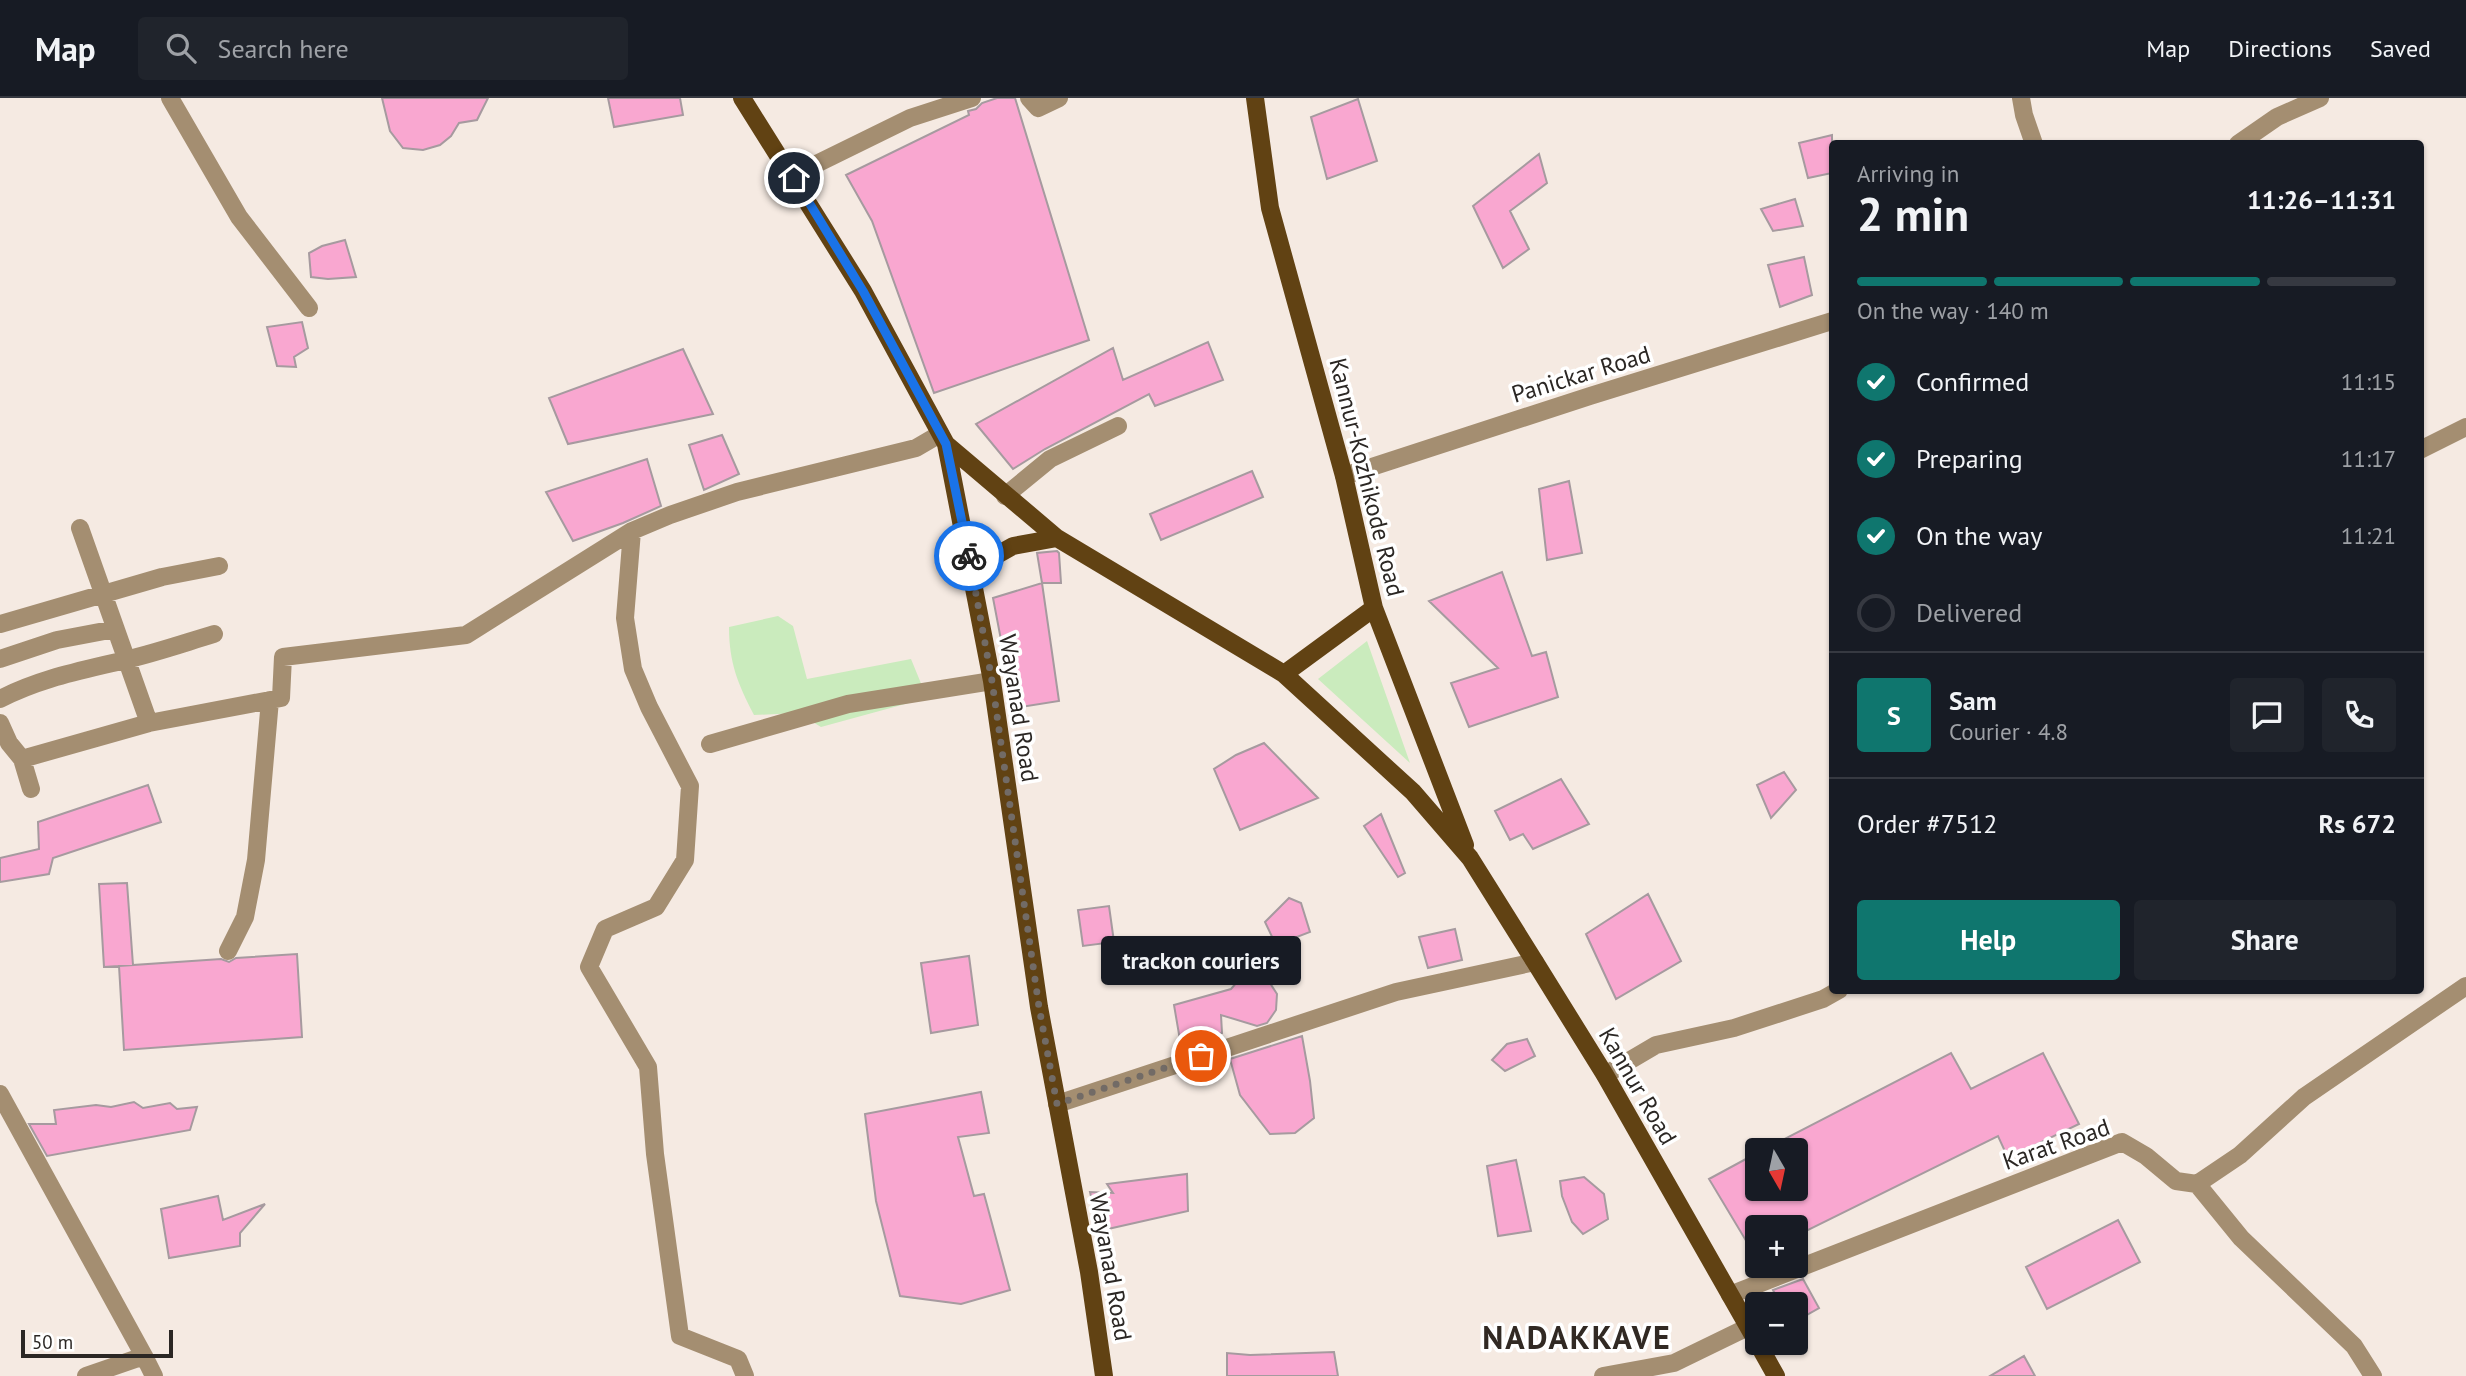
<!DOCTYPE html>
<html lang="en">
<head>
<meta charset="utf-8">
<style>
  :root { --surface:#171b24; --page:#20242c; --text:#f1f3f6; --muted:#9ea1a6; --line:#363941; --accent:#0f766e }
  body { margin:0; font-family:"PT Sans",sans-serif; background:var(--page); color:var(--text); height:100vh; display:flex; flex-direction:column; font-size:26px; white-space:nowrap }
  * { box-sizing:border-box; margin:0 }
  p { font-size:23px; color:var(--muted) }
  .icon { flex:none; width:38px; height:38px; fill:none; stroke:currentColor; stroke-width:2; stroke-linecap:round; stroke-linejoin:round }
  .map { position:relative; flex:1; overflow:hidden }
  .details { position:absolute; left:1829px; top:42px; width:595px; height:854px; display:flex; flex-direction:column; background:var(--surface); border-radius:7px; box-shadow:0 2px 5px #0004 }
  .details>* { flex:none }
  .needle { width:46px; rotate:171deg }
  .tools { position:absolute; left:1745px; top:1040px; display:grid; gap:14px }
  .tools a { display:grid; place-items:center; width:63px; height:63px; border-radius:7px; background:var(--surface); box-shadow:0 2px 5px #0004; font-size:35px }
  .scale { position:absolute; left:21px; bottom:18px; width:152px; box-sizing:border-box; padding-left:7px; border:4px solid #2b2724; border-top:0; font-size:19px; line-height:24px; white-space:nowrap; color:#2b2724; -webkit-text-stroke:5px #fff; paint-order:stroke }
  .pin { position:absolute; display:grid; place-items:center; width:60px; height:60px; color:#fff; margin:-30px; border:4px solid #fff; border-radius:50%; box-shadow:0 2px 7px #0007 }
  .courier { position:absolute; display:grid; place-items:center; width:70px; height:70px; margin:-35px; border:5px solid #1a73e8; border-radius:50%; background:#fff; color:#222; box-shadow:0 2px 9px #0007 }
  .bubble { position:absolute; height:49px; border-radius:7px; background:var(--surface); box-shadow:0 2px 5px #0004; font-size:23px; font-weight:700; line-height:49px; text-align:center }
  .headline em { font-style:normal; font-weight:700 }
  .headline div { display:flex; flex-direction:column-reverse }
  .headline { display:flex; align-items:center; justify-content:space-between; height:119px; padding:0 28px }
  h1 { font-size:46px; font-weight:700; line-height:52px }
  .bar { display:grid; grid-template-columns:repeat(4,1fr); gap:10px 7px; align-content:center; height:84px; padding:0 28px }
  .bar i { height:9px; border-radius:5px; background:var(--line) }
  .bar .current { background:var(--accent) }
  .bar p { grid-column:span 4 }
  .line { display:flex; align-items:center; gap:18px; padding:0 28px; border-top:2px solid var(--line) }
  .line div { flex:1 }
  .round { display:grid; place-items:center; flex:none; width:74px; height:74px; border-radius:7px; background:var(--page) }
  ol { padding:0 28px; list-style:none }
  li { display:flex; align-items:center; gap:21px; height:77px }
  li p { margin-inline-start:auto }
  li .icon { padding:7px; border-radius:50%; background:var(--accent); color:#fff; stroke-width:4 }
  li:last-child { color:var(--muted) }
  li i { width:38px; height:38px; border:4px solid var(--line); border-radius:50% }
  .primary-button { display:flex; gap:14px; margin-top:auto; padding:14px 28px }
  .primary-button a { flex:1; height:80px; border-radius:7px; background:var(--accent); color:#fff; font-size:28px; font-weight:700; line-height:80px; text-align:center }
  .primary-button a+a { background:var(--page); color:var(--text) }
  header { display:flex; align-items:center; gap:42px; box-sizing:border-box; height:98px; padding:0 35px; background:var(--surface); border-bottom:2px solid var(--line) }
  header strong { font-size:33px }
  nav { display:flex; gap:38px; margin-inline-start:auto; font-size:24px }
  .search { width:490px; height:63px; background:var(--page); display:flex; align-items:center; gap:18px; box-sizing:border-box; padding:0 24px; border-radius:7px; color:var(--muted); font-size:26px }
  .map>svg:first-child { display:block }
</style>
</head>
<body>
<header>
<strong>Map</strong>
<div class="search"><svg class="icon" aria-label="search" viewBox="0 0 24 24"><circle cx="10" cy="10" r="6"/><path d="M15 15l6 6"/></svg>Search here</div>
<nav><a>Map</a><a>Directions</a><a>Saved</a></nav>
</header>
<div class="map">
<svg width="2466" height="1278" viewBox="0 0 2466 1278">
  <rect width="100%" height="100%" fill="#f5eae2"/>
  <path fill="#caebbd" d="M778 518 793 528 807 581 911 561 927 600 821 629 798 615 754 617C738 586 729 565 729 529Z
    M1367 543 1410 665 1318 581Z"/>
  <path fill="#f9a7d0" stroke="#a69a9f" stroke-width="2" d="M382 0H488L477 22 459 25 451 38 440 47 423 52 403 50 390 33Z
    M608 0H680L683 17 614 29Z
    M997 0H1015L1089 242 934 295 872 123 846 77 969 17 968 13 976 11 982 5Z
    M1358 1 1377 63 1327 81 1311 19Z
    M1832 37V75L1808 80 1799 45Z
    M1539 56 1547 85 1510 113 1529 151 1503 170 1473 108Z
    M1795 101 1803 128 1773 133 1761 111Z
    M345 142 356 179 328 181 311 179 309 155 322 148Z
    M1804 159 1812 197 1780 209 1768 167Z
    M302 224 308 250 294 259 296 269 277 268 267 229Z
    M1208 244 1223 282 1155 308 1149 296 1045 351 1013 371 976 326 1113 250 1123 282Z
    M683 251 713 316 568 346 549 300Z
    M722 337 739 376 704 392 689 347Z
    M647 361 661 408 623 425 573 443 546 394Z
    M1252 373 1263 399 1161 442 1150 416Z
    M1569 383 1582 455 1547 462 1539 391Z
    M1057 453 1059 455 1061 485H1042L1037 455Z
    M1502 474 1532 558 1546 554 1558 599 1469 629 1451 585 1498 570 1429 503Z
    M1042 485 1059 603 1014 610 993 500Z
    M1264 645 1318 700 1240 732 1214 671 1236 657Z
    M1784 674 1796 692 1771 720 1757 687Z
    M1561 681 1589 726 1533 751 1523 736 1510 742 1495 713Z
    M148 687 161 724 53 760 49 776 0 784V760L39 751 38 724Z
    M1381 716 1405 775 1398 779 1364 728Z
    M127 785 133 867 104 869 99 786Z
    M1648 796 1681 863 1616 901 1586 836Z
    M1289 800 1301 805 1310 834 1276 847 1265 824Z
    M1109 808 1114 844 1083 848 1078 812Z
    M1455 831 1462 862 1428 870 1419 839Z
    M297 856 302 939 124 952 119 868 221 861 229 864 236 860Z
    M969 858 978 927 931 935 921 865Z
    M1252 877 1268 882 1277 896 1276 912 1267 925 1257 928 1221 917 1222 935 1181 948 1174 907 1231 891 1237 884Z
    M1302 938 1310 983 1314 1020 1295 1035 1270 1036 1240 997 1230 961Z
    M1527 941 1535 958 1505 973 1492 962 1507 946Z
    M1951 955 1971 991 2043 955 2079 1026 2008 1060 1998 1038 1796 1138V1129H1757V1161L1709 1081 1757 1055V1090H1796V1052H1763Z
    M981 994 989 1035 958 1039 974 1098 984 1096 1010 1192 961 1206 900 1198 876 1103 865 1016Z
    M134 1004 143 1010 170 1005 177 1011 197 1009 190 1032 47 1058 29 1026H56L54 1012 96 1007 111 1009Z
    M1516 1062 1531 1133 1498 1138 1487 1068Z
    M1187 1076 1188 1113 1099 1133 1090 1094 1113 1095 1107 1086Z
    M1584 1079 1604 1096 1608 1121 1583 1136 1572 1124 1562 1098 1560 1083Z
    M218 1098 223 1122 265 1106 240 1135V1148L169 1160 161 1111Z
    M2118 1122 2140 1164 2047 1211 2026 1169Z
    M1803 1181 1819 1210 1796 1223V1206H1780L1773 1192Z
    M1334 1254 1338 1278H1227V1255L1250 1257Z
    M2024 1258 2035 1278H1990Z"/>
  <g fill="none" stroke-linecap="round" stroke-linejoin="round">
    <path stroke="#a48e71" stroke-width="18" d="M170 0 239 119 309 210
      M1029 0 1038 10 1059 0
      M2021 0 2024 17 2034 46
      M2238 46 2277 19 2320 0
      M794 80 800 74 910 20 972 0
      M2420 352 2466 329
      M1344 378 1590 298 1832 223
      M1005 398 1050 361 1118 328
      M80 430 149 625
      M632 433 625 520 633 571 649 609 690 688 685 762 656 809 605 831 589 869 648 969 655 1056 680 1238 738 1261 745 1278
      M0 526 162 479 219 468
      M0 561 57 542 115 531
      M0 601C41 580 80 573 125 562 155 555 184 545 214 536
      M0 625 9 645 22 661 31 691
      M710 646 848 606 992 583
      M22 661 149 625 281 600 283 559 466 537 632 433 670 417 737 394 916 350 940 336
      M228 853 245 819 256 762 270 602
      M1605 977 1656 947 1734 930 1823 901 1839 892
      M0 996 144 1258
      M1057 1006 1396 894 1535 864
      M2197 1086 2241 1140 2354 1248 2373 1278
      M1730 1197 2122 1044 2146 1058 2176 1083 2197 1086 2240 1057 2304 999 2466 888
      M86 1278 144 1258 154 1278
      M1603 1278 1674 1265 1748 1229"/>
    <path stroke="#614213" stroke-width="18" d="M742 0 863 193 946 346 992 583 1039 909 1089 1174 1104 1278
      M1255 0 1270 110 1344 378 1374 510 1465 747
      M946 346 1057 440 1284 576 1413 694 1470 760 1535 864 1605 977 1757 1244
      M972 471 1013 448 1057 440
      M1284 576 1374 510
      M1757 1244 1776 1278"/>
  </g>
  <g fill="none" stroke-linecap="round" stroke-linejoin="round">
    <path stroke="#726b66" stroke-width="7" stroke-dasharray="0 12.6" d="M969 458 992 583 1039 909 1057 1006 1201 958"/>
    <path stroke="#1a73e8" stroke-width="9" d="M794 80 863 193 946 346 969 458"/>
  </g>
  <g text-anchor="middle" dominant-baseline="central" stroke-width="7" stroke-linejoin="round" paint-order="stroke">
    <g font-size="24" fill="#2b2724" stroke="#fff">
      <text transform="translate(1581 276) rotate(-17)">Panickar Road</text>
      <text transform="translate(1367 379) rotate(76)">Kannur-Kozhikode Road</text>
      <text transform="translate(1019 610) rotate(81)">Wayanad Road</text>
      <text transform="translate(1638 988) rotate(60)">Kannur Road</text>
      <text transform="translate(2056 1046) rotate(-19)">Karat Road</text>
      <text transform="translate(1111 1169) rotate(80)">Wayanad Road</text>
    </g>
    <g font-size="32" font-weight="bold" letter-spacing="2" fill="#312923" stroke="#fff">
      <text x="1577" y="1239">NADAKKAVE</text>
    </g>
  </g>
</svg>
<div class="tools">
<a><svg class="needle" viewBox="-14 -14 28 28"><path d="M0-13l5 13h-10z" fill="#e53935"/><path d="M0 13l5-13h-10z" fill="#9ea1a6"/></svg></a>
<a>+</a>
<a>−</a>
</div>
<div class="scale">50 m</div>
<div class="pin" style="left:1201px;top:958px;background:#ea580c"><svg class="icon" aria-label="bag" viewBox="0 0 24 24"><path d="M5 8h14l-1 12H6zM9 8a3 3 0 0 1 6 0"/></svg></div>
<div class="pin" style="left:794px;top:80px;background:#1f2937"><svg class="icon" aria-label="home" viewBox="0 0 24 24"><path d="M3 11l9-7 9 7M6 9v11h12V9"/></svg></div>
<div class="courier" style="left:969px;top:458px"><svg class="icon" aria-label="bike" viewBox="0 0 24 24"><circle cx="6" cy="16" r="4"/><circle cx="18" cy="16" r="4"/><path d="M6 16l4-8h5l3 8M10 8l3 8H6M13 5h3"/></svg></div>
<div class="bubble" style="left:1101px;top:838px;width:200px">trackon couriers</div>
<section class="details">
<div class="headline"><div><h1>2 min</h1><p>Arriving in</p></div><em>11:26–11:31</em></div>
<div class="bar"><i class="current"></i><i class="current"></i><i class="current"></i><i></i><p>On the way · 140 m</p></div>
<ol>
<li><svg class="icon" aria-label="check" viewBox="0 0 24 24"><path d="M5 12l5 5 9-10"/></svg>Confirmed<p>11:15</p></li>
<li><svg class="icon" aria-label="check" viewBox="0 0 24 24"><path d="M5 12l5 5 9-10"/></svg>Preparing<p>11:17</p></li>
<li><svg class="icon" aria-label="check" viewBox="0 0 24 24"><path d="M5 12l5 5 9-10"/></svg>On the way<p>11:21</p></li>
<li><i></i>Delivered</li>
</ol>
<div class="line" style="height:126px"><b class="round" style="background:var(--accent);color:#fff">S</b><div><b>Sam</b><p>Courier · 4.8</p></div><a class="round"><svg class="icon" aria-label="chat" viewBox="0 0 24 24"><path d="M4 5h16v11H9l-5 4z"/></svg></a><a class="round"><svg class="icon" aria-label="phone" viewBox="0 0 24 24"><path d="M5 4h4l2 5-3 2q2 4 5 5l2-3 5 2v4C11 20 4 13 5 4z"/></svg></a></div>
<div class="line" style="height:91px"><div>Order #7512</div><b>Rs 672</b></div>
<div class="primary-button"><a>Help</a><a>Share</a></div>
</section>
</div>
</body>
</html>
